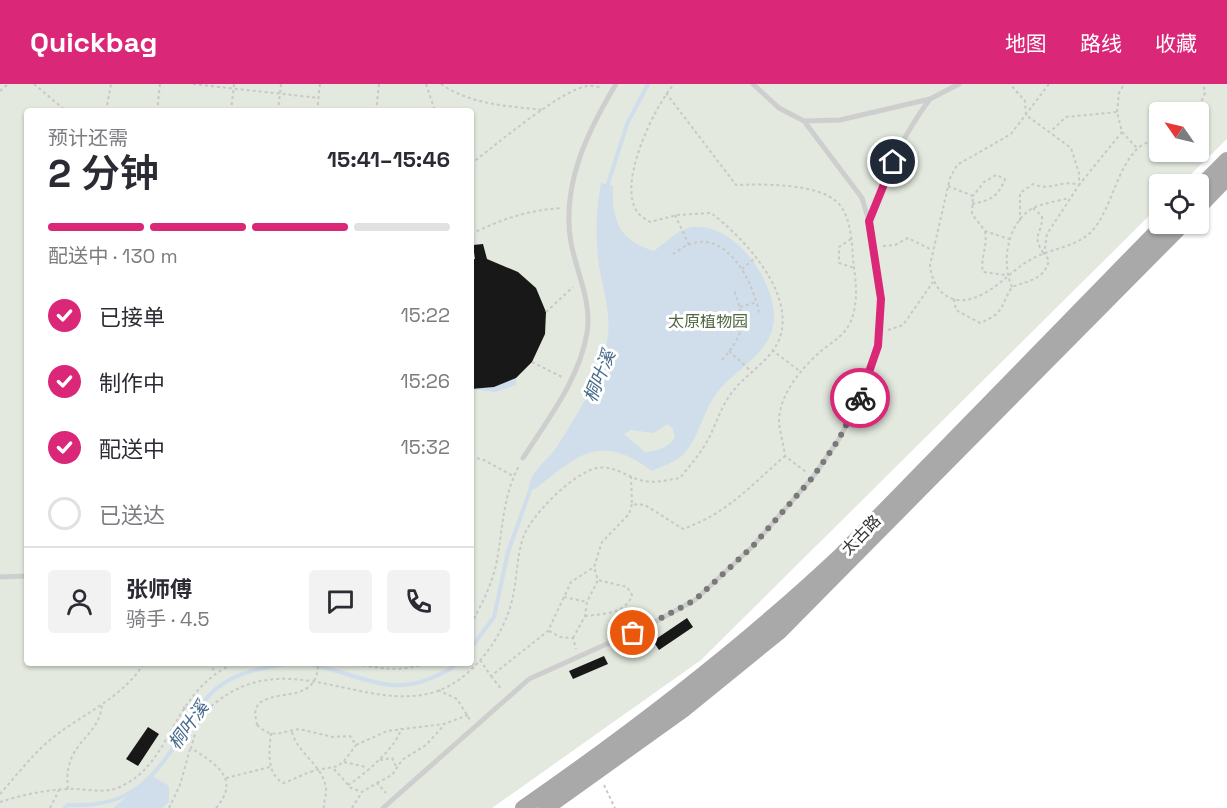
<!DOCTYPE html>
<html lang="zh">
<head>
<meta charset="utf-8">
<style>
  :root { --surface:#fff; --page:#f2f2f3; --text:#2b2b33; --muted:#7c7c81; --line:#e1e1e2; --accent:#db2777 }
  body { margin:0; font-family:"Space Grotesk","Noto Sans SC",sans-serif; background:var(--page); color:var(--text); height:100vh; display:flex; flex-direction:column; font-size:22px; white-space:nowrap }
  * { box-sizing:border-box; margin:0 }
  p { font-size:20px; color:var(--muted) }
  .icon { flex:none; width:33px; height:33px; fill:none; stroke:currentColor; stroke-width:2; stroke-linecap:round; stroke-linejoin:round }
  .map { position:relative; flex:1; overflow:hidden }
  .details { position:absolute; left:24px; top:24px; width:450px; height:558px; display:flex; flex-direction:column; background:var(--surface); border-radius:6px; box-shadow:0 2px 4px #0004 }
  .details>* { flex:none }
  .needle { width:39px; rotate:304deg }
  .controls { position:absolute; left:1149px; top:18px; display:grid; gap:12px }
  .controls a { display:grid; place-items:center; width:60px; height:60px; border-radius:6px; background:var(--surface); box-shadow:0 2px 4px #0004; font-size:30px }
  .pin { position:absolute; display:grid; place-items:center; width:51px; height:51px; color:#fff; margin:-26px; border:3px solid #fff; border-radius:50%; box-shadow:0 2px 6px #0007 }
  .courier { position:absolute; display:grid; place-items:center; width:60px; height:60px; margin:-30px; border:4px solid #db2777; border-radius:50%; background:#fff; color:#222; box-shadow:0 2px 8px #0007 }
  .head em { font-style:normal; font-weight:600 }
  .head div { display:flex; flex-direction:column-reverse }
  .head { display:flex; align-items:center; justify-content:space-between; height:102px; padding:0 24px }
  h1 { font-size:39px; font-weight:600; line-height:45px }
  .bar { display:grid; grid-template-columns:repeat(4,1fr); gap:9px 6px; align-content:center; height:72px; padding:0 24px }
  .bar i { height:8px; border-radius:4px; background:var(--line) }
  .bar .current { background:var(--accent) }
  .bar p { grid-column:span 4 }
  .line { display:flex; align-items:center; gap:15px; padding:0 24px; border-top:2px solid var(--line) }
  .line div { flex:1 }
  .round { display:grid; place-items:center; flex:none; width:63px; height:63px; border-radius:6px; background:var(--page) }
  ol { padding:0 24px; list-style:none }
  li { display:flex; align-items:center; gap:18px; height:66px }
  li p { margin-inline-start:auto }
  li .icon { padding:6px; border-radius:50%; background:var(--accent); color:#fff; stroke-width:4 }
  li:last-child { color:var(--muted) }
  li i { width:33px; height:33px; border:3px solid var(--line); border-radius:50% }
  header { display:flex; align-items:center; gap:36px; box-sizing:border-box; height:84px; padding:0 30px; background:var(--accent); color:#fff }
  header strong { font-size:28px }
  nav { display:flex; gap:33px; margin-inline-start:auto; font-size:21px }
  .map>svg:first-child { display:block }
</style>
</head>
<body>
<header>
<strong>Quickbag</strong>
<nav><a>地图</a><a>路线</a><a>收藏</a></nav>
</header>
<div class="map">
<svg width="1227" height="724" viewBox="0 0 1227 724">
  <rect width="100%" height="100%" fill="#fff"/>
  <path fill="#e3e9de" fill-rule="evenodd" d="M0 0H1227V55L1181 100H1160L1159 122 701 576 492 724H0ZM27 27H471V579H27ZM1160 28H1198V68H1160Z"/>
  <path fill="#d0ddea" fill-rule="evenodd" d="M601 99 613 102C612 136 618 156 654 167 665 159 678 145 692 143 735 138 776 198 774 236 771 271 734 285 716 310 703 328 699 353 684 370 676 378 662 382 652 387 599 348 579 371 535 405H529C529 387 549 376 558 361 578 329 600 295 607 258 612 232 603 206 599 181 595 153 596 127 601 99ZM668 340 673 345 675 353C669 364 657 367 645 368L624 350 631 346 653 349Z
    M516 294V301L495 308 471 305 494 303Z
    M152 692 169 702V718L162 724H113Z"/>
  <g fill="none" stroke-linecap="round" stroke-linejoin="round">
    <path stroke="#d0ddea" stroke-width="4" d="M607 103 627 40 648 0
      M471 564 494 533 508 468 532 401
      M303 579C354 586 388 617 438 591 445 588 452 585 457 579
      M65 724 68 721C125 724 150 701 179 655 191 637 200 618 217 604 239 586 268 583 295 579"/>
  </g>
  <path fill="#181818" d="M483 160 487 175 518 188 536 204 546 228 545 250 532 278 516 294 494 303 471 305V175H475L473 161Z
    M687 534 693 543 659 566 653 557Z
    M604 572 608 580 573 595 569 587Z
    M148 643 159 650 138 682 126 675Z"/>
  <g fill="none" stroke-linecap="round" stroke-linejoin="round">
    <path stroke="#c8c8c8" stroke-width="2" stroke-dasharray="3 3" stroke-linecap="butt" d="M34 0 66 27
      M193 0 319 14
      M426 0 435 27
      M441 0C472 21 508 22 544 26
      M1049 0 1011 50 957 81 950 94 930 181C933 209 953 225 981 211 1002 201 1016 181 1038 172 1055 164 1078 162 1092 147 1112 124 1115 89 1136 66 1141 60 1152 57 1160 52
      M0 7 8 0
      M666 9 736 101C761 100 819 99 838 119 851 133 852 157 853 176 856 197 859 219 850 239 844 252 832 258 821 267 802 284 780 309 779 336 779 347 784 361 785 372L806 388
      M106 27 111 0
      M157 27 160 0
      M231 27 234 0
      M278 27 281 0
      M317 27 320 0
      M376 27 379 0
      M1117 28 1119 9 1124 0
      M1197 28 1205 9 1203 0
      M1122 48 1137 64
      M471 80C493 63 563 4 588 2 592 1 598 3 602 4
      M948 102 973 112 972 130 985 147 1009 155
      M972 120C991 116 998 113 1005 95L996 91 984 98 973 112
      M1033 124 1042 132C1043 151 1030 150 1044 170
      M675 131 689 161
      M1020 137V109L1033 100C1052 108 1060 95 1079 101L1122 48 1117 28 1066 33 1051 47
      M985 147C988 163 980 173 983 188L1006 191
      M471 150C502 135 528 126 562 124
      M851 155 839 163V179L854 184
      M883 162 895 161 908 154 932 166
      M673 170C678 167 684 162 690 160 728 146 754 200 759 229
      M742 185 756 173
      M1012 203C1001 178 1007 139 1033 124 1044 119 1058 117 1069 114
      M954 215 956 226 980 239C1005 229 1000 222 1012 203 1030 196 1044 196 1049 176L1044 170 1047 150 1079 101V89L1071 64 1026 31 1025 17 1010 0
      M740 223 757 218
      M546 228 573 203
      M888 246 903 241 933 198
      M772 266 801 288
      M729 267 751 287
      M722 276C745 249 746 239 734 206
      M532 278 562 293
      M471 373 484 376 513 392
      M631 392 632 420 645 421 683 445C728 429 750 402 785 372
      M564 513 587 518
      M585 532C603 530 626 530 632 511L627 503 598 496
      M471 540C481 522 491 502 496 481 503 447 502 413 519 382
      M549 547 560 553 573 554 576 565
      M573 554 585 532 587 518 598 496 594 483
      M480 576 491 592 548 547 571 498 594 483 602 458 629 430 632 420
      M209 579 215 588
      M351 579C378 584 401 589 428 579
      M491 592 502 606
      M438 606 457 615 470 636
      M183 623 201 634
      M257 641 266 648 276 650 299 645 333 653 350 652 356 661 387 647 444 640 468 631
      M292 648C297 669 324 682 326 705 327 711 323 718 324 724
      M271 649C269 667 266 689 283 699 293 696 301 691 310 688 339 679 335 691 356 661
      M380 676 392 674 397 684
      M344 678 366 683
      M334 685 351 704 362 708 377 699 386 709
      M226 694 270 683
      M377 699 392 691 402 676 426 661 444 641
      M348 701C364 691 398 662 401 644
      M604 701 615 724
      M68 705C62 657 100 655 102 620
      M0 710C16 692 32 671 51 655 82 630 123 614 144 579
      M0 718C22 711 44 706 68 705 87 704 104 711 122 702 175 676 170 608 235 579
      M50 724 59 706
      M169 724 180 701 190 665
      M216 724C242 694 214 679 191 664 194 655 196 642 201 634 207 624 219 616 228 610 300 565 380 638 449 602 480 585 506 547 513 512 517 493 517 472 523 454 530 432 574 388 597 384 614 381 625 392 640 396 653 400 667 396 680 394 691 380 702 368 710 352 717 337 722 321 733 307 746 290 770 277 779 256 797 210 744 154 711 129L677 131 650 138C646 135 641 133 638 129 616 101 654 23 674 0
      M352 724 362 708"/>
    <path stroke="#cecece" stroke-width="5" d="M753 0 779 24 804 37 840 36 930 15 959 0
      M870 135C884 93 902 52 930 15
      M523 374C548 335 579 296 587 249 592 217 577 190 571 159 561 102 587 48 616 0
      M0 493 27 492
      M383 724 529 595 651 540 695 516 752 463 813 393 839 355 863 309 878 262 881 215 869 137 862 114 804 37"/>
    <path stroke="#a9a9a9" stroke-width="16" d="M1198 105 1227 76
      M1198 124 1227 94
      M523 724C634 647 741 565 840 472L1164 140
      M546 724 683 626 779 548 1183 140"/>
    <path stroke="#c8c8c8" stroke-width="2" stroke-dasharray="3 3" stroke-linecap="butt" d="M257 641 255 629 258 620C278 604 318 620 318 579"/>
  </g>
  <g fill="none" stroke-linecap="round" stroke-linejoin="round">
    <path stroke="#797979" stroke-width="6" stroke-dasharray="0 10.8" d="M633 549 695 516 752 463 813 393 839 355 860 314"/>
    <path stroke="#db2777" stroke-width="8" d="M860 314 878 262 881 215 869 137 893 78"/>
  </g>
  <g text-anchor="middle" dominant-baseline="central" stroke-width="6" stroke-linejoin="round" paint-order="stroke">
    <g font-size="16" fill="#516943" stroke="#fff">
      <text x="708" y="237">太原植物园</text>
    </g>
    <g font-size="16" fill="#313131" stroke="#fff">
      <text transform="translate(861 451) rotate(-46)">太古路</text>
    </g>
    <g font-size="18" font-style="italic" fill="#476b8b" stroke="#fff">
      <text transform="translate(599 292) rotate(-68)">桐叶溪</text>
      <text transform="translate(188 641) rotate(-54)">桐叶溪</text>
    </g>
  </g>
</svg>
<div class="controls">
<a><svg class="needle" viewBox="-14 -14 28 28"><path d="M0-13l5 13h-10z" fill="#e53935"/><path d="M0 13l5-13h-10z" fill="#7c7c81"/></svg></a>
<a><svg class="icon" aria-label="locate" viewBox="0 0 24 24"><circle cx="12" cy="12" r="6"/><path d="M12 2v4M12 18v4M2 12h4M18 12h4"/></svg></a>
</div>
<div class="pin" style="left:633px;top:549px;background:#ea580c"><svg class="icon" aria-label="bag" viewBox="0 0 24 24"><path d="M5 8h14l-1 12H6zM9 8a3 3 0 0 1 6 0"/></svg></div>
<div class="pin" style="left:893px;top:78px;background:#1f2937"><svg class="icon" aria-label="home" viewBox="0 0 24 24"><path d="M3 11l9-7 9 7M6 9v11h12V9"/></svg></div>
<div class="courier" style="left:860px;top:314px"><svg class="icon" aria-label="bike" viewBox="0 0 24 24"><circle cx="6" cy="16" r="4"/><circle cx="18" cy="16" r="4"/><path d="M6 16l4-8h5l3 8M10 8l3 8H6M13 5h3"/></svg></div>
<section class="details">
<div class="head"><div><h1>2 分钟</h1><p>预计还需</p></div><em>15:41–15:46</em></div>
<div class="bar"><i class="current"></i><i class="current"></i><i class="current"></i><i></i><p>配送中 · 130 m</p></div>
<ol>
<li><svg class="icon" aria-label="check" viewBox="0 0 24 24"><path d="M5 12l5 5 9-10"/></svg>已接单<p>15:22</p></li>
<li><svg class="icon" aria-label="check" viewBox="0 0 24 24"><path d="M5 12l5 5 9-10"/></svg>制作中<p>15:26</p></li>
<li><svg class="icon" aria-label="check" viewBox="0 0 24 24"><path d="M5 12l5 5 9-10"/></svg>配送中<p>15:32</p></li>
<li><i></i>已送达</li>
</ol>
<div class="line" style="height:108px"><a class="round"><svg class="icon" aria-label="person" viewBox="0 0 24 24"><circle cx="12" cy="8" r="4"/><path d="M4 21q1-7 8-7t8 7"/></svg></a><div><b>张师傅</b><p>骑手 · 4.5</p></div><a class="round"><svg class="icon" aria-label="chat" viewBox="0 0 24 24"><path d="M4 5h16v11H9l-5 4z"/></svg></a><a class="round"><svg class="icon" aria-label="phone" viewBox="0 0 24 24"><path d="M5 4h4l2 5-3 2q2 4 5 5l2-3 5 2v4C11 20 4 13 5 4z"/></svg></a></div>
</section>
</div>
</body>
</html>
